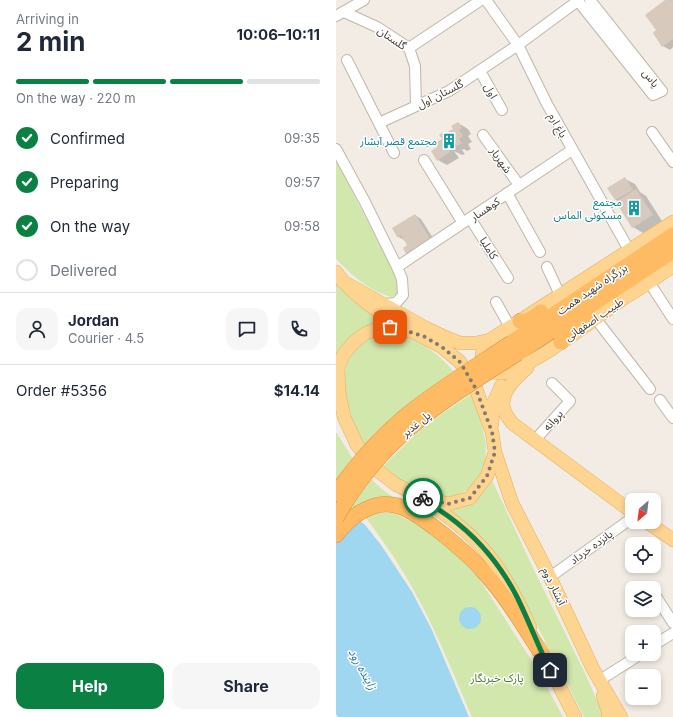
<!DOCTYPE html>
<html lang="en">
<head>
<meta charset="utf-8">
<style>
  :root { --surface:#fff; --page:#f6f6f7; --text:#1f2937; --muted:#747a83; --line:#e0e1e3; --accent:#0b8043 }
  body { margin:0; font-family:Inter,"Noto Sans Arabic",sans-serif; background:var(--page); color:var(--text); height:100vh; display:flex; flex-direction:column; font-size:15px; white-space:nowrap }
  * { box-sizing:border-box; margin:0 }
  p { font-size:13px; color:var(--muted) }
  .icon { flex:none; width:22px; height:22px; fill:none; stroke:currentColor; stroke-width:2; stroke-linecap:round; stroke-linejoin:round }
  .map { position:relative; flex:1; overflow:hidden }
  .drawer { display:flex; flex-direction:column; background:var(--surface); width:336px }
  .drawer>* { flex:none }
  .needle { width:26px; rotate:208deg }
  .fabs { position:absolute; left:289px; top:493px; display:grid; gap:8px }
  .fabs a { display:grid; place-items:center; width:36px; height:36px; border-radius:8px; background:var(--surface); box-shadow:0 2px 6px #0003; font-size:20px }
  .pin { position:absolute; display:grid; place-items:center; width:34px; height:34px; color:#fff; margin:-17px; border-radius:8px; box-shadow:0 2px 6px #0006 }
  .courier { position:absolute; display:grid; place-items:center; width:40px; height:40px; margin:-20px; border:3px solid #0b8043; border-radius:50%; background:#fff; color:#222; box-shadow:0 1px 5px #0007 }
  .head em { font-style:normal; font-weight:700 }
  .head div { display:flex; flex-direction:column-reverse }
  .head { display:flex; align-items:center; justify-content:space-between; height:68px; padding:0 16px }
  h1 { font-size:26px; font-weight:700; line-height:30px }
  .bar { display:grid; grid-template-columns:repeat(4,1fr); gap:6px 4px; align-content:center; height:48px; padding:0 16px }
  .bar i { height:5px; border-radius:3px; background:var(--line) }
  .bar .active { background:var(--accent) }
  .bar p { grid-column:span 4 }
  .line { display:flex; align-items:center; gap:10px; padding:0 16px; border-top:1px solid var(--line) }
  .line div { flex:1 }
  .round { display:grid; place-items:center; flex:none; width:42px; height:42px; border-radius:12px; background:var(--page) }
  ol { padding:0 16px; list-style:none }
  li { display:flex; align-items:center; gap:12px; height:44px }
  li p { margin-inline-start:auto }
  li .icon { padding:4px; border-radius:50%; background:var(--accent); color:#fff; stroke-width:4 }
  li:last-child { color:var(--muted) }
  li i { width:22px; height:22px; border:2px solid var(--line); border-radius:50% }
  .button { display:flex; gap:8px; margin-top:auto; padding:8px 16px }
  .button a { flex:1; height:46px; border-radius:12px; background:var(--accent); color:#fff; font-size:16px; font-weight:700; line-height:46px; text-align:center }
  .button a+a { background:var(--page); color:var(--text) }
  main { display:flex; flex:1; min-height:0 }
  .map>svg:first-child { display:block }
</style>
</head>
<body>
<main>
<section class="drawer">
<div class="head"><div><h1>2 min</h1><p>Arriving in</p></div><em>10:06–10:11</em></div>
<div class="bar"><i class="active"></i><i class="active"></i><i class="active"></i><i></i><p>On the way · 220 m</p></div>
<ol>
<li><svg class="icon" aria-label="check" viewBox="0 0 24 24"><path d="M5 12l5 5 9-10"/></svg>Confirmed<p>09:35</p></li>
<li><svg class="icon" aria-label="check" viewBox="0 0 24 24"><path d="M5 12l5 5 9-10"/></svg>Preparing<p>09:57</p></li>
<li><svg class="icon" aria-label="check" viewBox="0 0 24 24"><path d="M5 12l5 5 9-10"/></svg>On the way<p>09:58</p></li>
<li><i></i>Delivered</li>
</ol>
<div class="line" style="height:72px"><a class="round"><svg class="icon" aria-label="person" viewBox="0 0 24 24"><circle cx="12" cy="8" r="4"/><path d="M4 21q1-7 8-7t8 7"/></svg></a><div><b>Jordan</b><p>Courier · 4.5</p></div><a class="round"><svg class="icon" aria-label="chat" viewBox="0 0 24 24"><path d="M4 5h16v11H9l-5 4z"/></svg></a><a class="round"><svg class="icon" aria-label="phone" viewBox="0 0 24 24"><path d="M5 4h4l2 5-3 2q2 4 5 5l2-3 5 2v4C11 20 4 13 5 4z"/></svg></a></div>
<div class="line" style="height:52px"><div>Order #5356</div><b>$14.14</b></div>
<div class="button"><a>Help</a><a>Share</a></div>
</section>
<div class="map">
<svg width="337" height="717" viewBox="0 0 337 717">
  <rect width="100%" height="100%" fill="#f2ece4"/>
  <path fill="#d2e7ac" d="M0 160 60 277 62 289 61 294 55 297C32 290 17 276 0 259Z
    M0 283C12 298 28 310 44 320 22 330 12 335 0 358Z
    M48 333C53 333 59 332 64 334 85 341 104 355 117 371 85 394 55 417 28 446 23 435 16 424 13 412 6 389 5 356 28 341 34 337 42 335 48 333Z
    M135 394 143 413 150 444 149 467 136 487 118 497 99 498 75 490 47 466 80 434 107 413Z
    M0 432 17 459 0 485Z
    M35 479 47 490 63 501 10 515 24 493Z
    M156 480 198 570 248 671 267 714 266 717H248L186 596 172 573 114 511C136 502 141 497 156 480Z
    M38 513H57L82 524 116 550 142 577 203 672 227 717H136C119 678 103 637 83 600 68 571 49 543 30 518Z"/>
  <path fill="#9fd7f0" d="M0 499 30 526 45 545 76 592 95 628 133 717H2L0 714Z
    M123 618a11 11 0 1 1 22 0a11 11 0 1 1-22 0Z"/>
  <path fill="#0003" d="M331 0H337V47L334 50 327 46 322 30Z
    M122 123 132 129 135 134 132 136 136 142 132 144 135 149 131 151 128 149 126 150 129 154 126 155 118 151 123 158 111 165 102 160 103 147 107 139V133L110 135 118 129Z
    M289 179 299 184 304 192 310 196 326 221 307 233 297 227 282 201 280 200 273 189Z
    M79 215 85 219 102 246 72 245 68 240 61 236Z"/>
  <path fill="#d7cabc" d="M329 0H337V39L326 47 317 33 320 30 309 15Z
    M122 122 126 128 123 130 127 136 123 139 126 143 121 146 119 143 117 144 119 148 115 151 112 146 110 147 114 152 101 161 95 151 101 147 99 143 106 139 103 135 107 132 108 134 117 129 115 126Z
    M289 177 297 190 279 200 271 188Z
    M300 189 317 215 296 228 280 202Z
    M79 214 96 242 72 257 67 248 71 245 65 235 61 237 56 228Z"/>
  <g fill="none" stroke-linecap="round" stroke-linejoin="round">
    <defs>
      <path id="minor" d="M150 0 182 45 211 104 293 250
        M242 1 317 95 326 91 254 0
        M8 12 41 27 73 48 79 66 80 106
        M0 16 28 0
        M73 48 145 0
        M11 60 58 153
        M144 71 166 110
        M43 123 113 91 182 45 243 0
        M316 132 337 162
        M147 135 183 185
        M0 149 29 202 61 267 66 279 67 295 60 303 49 304
        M88 160 127 223
        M171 193 204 252
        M134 218 172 278
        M61 267 236 150
        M211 267 224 295
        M313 282 337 319
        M160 302 174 327
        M259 318 314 389
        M324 400 337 418
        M199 440 234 401 216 383
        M214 577 296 518
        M319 595 337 623
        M318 645 337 633
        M264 680 305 654"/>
      <path id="major" d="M337 222 154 340C141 351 144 373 163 373 188 374 264 315 288 298 305 288 321 277 337 266
        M0 272C17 296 42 312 67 327
        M6 281 88 327 109 337 124 343H140L154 340
        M54 327 78 332 106 347 124 362 140 389 156 432 159 452 151 476 134 498 112 504 82 496 59 484 41 470 21 445 8 417 3 392 2 369 7 355 18 342 30 333 44 328Z
        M191 368C179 378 161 395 169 412 170 416 174 419 176 423L296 512
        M156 424 157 404 165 386
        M159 452 176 503 214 577 257 669 285 717
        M92 503C146 538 168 569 194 627
        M311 522 337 540
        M204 648 239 717
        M267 696 272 711V717"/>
      <path id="highway" d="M184 321C192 323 198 317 205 312
        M225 342 235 330 251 318
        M175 343 337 235
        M182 353 337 251
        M0 535C10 522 25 509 42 505 64 501 82 515 99 528 116 541 133 555 147 571 171 597 189 628 208 658"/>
    </defs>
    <use href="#minor" stroke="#c0b6aa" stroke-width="12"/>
    <use href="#major" stroke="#e3af61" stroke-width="14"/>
    <use href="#highway" stroke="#dd8e33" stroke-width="16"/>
    <use href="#minor" stroke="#fff" stroke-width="10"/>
    <use href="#major" stroke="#fed491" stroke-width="13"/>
    <use href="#highway" stroke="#febb63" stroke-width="15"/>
    <defs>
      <path id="highway-bridge" d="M0 493C19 466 41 440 67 418 101 390 139 367 175 343
        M0 518C12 497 25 478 41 460 78 417 134 384 182 353"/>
    </defs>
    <use href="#highway-bridge" stroke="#dd8e33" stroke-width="16" stroke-linecap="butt"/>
    <use href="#highway-bridge" stroke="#febb63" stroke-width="15"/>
  </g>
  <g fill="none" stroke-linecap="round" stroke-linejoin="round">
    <path stroke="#817a72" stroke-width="4" stroke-dasharray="0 7.2" d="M54 327 65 329 89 337 106 347 124 362 140 389 156 432 159 452 151 476 134 498 112 504 87 498"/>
    <path stroke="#0b8043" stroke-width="5" d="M87 498 82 496C92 503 102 509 112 516 141 537 165 566 181 597 193 621 202 646 214 670"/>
  </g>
  <defs>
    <symbol id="building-bare" viewBox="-9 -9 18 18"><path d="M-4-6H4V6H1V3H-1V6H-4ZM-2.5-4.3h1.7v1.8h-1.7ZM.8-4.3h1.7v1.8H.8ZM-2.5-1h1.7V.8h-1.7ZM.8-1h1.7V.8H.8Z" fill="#0f9aa8" stroke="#fff" stroke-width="2.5" paint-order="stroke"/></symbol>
  </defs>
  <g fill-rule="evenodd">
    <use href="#building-bare" x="102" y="130" width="22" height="22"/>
    <use href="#building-bare" x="287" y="197" width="22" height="22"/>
  </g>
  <g text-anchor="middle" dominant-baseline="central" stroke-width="3" stroke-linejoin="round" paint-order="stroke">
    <g font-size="11" fill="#443c34" stroke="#fff">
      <text transform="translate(56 38) rotate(34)">گلستان</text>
      <text transform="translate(315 78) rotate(52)">یاس</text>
      <text transform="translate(155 91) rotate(61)">اول</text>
      <text transform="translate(104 94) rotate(-27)">گلستان اول</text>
      <text transform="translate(222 125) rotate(61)">باغ ارم</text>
      <text transform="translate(165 160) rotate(55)">شهریار</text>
      <text transform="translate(149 209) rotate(-34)">کوهسار</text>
      <text transform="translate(153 248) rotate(58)">کاملیا</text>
      <text transform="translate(256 289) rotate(-34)">بزرگراه شهید همت</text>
      <text transform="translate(258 319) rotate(-34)">طبیب اصفهانی</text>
      <text transform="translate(217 420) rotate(-48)">پروانه</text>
      <text transform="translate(80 424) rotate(-39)">پل غدیر</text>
      <text transform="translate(255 547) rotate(-36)">پانزده خرداد</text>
      <text transform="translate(218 586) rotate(64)">آبشار دوم</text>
    </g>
    <g font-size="11" fill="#0d838f" stroke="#fff" text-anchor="end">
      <text x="101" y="141">مجتمع قصر آبشار</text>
      <text x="286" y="202">مجتمع<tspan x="286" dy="13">مسکونی الماس</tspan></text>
    </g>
    <g font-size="11" fill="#4d7528" stroke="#fff">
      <text x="161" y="678">پارک خبرنگار</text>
    </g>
    <g font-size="12" font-style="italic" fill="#2b799f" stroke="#fff">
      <text transform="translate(27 669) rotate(61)">زاینده رود</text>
    </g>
  </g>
</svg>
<div class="fabs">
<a><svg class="needle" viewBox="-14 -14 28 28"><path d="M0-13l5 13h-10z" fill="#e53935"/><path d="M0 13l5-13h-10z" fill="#747a83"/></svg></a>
<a><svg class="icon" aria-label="locate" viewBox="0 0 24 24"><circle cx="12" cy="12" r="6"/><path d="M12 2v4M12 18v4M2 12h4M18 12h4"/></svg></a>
<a><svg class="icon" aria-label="layers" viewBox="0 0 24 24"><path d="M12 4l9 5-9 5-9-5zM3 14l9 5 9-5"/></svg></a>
<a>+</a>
<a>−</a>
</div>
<div class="pin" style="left:54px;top:327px;background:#ea580c"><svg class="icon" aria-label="bag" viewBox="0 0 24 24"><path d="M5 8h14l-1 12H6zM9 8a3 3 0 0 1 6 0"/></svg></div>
<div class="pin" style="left:214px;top:670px;background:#1f2937"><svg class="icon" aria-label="home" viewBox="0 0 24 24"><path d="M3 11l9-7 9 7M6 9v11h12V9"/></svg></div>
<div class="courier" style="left:87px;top:498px"><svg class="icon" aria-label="bike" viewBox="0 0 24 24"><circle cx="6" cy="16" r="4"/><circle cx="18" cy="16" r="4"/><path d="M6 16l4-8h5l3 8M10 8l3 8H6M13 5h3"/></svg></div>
</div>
</main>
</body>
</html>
